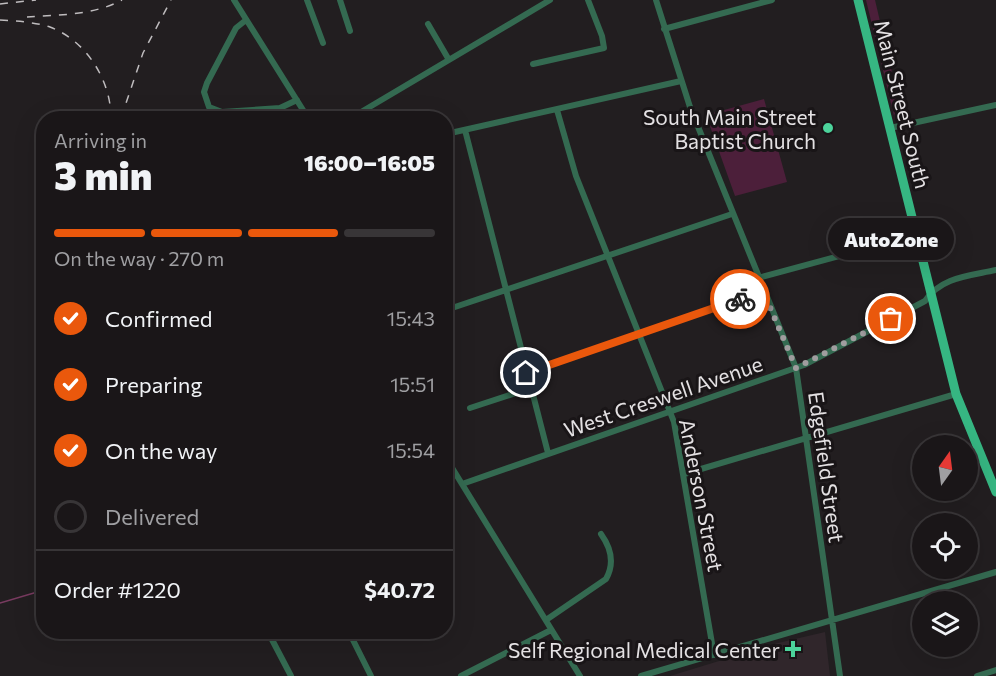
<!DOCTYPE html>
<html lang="en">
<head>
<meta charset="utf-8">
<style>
  :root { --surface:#1a1618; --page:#272325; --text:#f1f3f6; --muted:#9f9fa2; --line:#383537; --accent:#ea580c }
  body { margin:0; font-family:Commissioner,sans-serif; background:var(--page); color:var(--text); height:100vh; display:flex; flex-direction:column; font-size:22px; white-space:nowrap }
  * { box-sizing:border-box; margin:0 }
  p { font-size:20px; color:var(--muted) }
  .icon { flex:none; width:33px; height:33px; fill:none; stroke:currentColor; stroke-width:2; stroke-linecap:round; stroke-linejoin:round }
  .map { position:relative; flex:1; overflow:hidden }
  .panel { position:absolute; left:36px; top:111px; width:417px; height:528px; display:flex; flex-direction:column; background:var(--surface); border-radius:24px; box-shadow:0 6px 24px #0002,0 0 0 2px var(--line) }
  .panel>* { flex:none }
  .needle { width:39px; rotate:14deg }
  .tools { position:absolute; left:912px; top:435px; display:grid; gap:12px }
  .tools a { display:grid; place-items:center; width:66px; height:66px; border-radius:50%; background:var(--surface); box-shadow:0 6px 24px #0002,0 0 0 2px var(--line); font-size:30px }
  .pin { position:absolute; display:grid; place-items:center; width:51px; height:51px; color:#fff; margin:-26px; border:3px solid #fff; border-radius:50%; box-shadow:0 2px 6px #0007 }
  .courier { position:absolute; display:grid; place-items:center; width:60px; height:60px; margin:-30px; border:4px solid #ea580c; border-radius:50%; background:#fff; color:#222; box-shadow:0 2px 8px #0007 }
  .bubble { position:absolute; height:42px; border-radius:21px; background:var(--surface); box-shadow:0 6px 24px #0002,0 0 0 2px var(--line); font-size:20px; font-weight:800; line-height:42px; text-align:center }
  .summary em { font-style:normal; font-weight:800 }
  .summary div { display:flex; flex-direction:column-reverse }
  .summary { display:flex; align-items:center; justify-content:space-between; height:102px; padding:0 18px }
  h1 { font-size:39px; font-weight:800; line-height:45px }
  .bar { display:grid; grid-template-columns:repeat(4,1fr); gap:9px 6px; align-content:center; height:72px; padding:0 18px }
  .bar i { height:8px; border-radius:4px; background:var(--line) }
  .bar .active { background:var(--accent) }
  .bar p { grid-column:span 4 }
  .line { display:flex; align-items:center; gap:15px; padding:0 18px; border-top:2px solid var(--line) }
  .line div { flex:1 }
  ol { padding:0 18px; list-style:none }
  li { display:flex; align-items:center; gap:18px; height:66px }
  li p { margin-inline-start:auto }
  li .icon { padding:6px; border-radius:50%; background:var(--accent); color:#fff; stroke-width:4 }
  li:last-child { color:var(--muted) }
  li i { width:33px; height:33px; border:3px solid var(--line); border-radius:50% }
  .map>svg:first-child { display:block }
</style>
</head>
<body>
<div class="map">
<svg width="996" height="676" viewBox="0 0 996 676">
  <rect width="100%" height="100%" fill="#221e20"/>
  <path fill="#30262b" d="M825 632 830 676H670L778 643Z"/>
  <path fill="#4c1f3a" d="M866 0H875L902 115 899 120H895Z
    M764 99 787 182 735 196 706 115Z"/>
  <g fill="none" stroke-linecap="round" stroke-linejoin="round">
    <path stroke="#793b60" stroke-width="1.5" d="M0 603 44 590"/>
    <path stroke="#346a51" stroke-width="6" d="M234 0 308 118
      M307 0 323 43
      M340 0 350 31
      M656 0 690 107 796 368 840 676
      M246 20 236 28 207 83 204 92 209 107 222 112 280 108 297 100
      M428 24 449 60
      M664 29 772 0
      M533 64 604 48 602 36 588 0
      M557 110 576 176 674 422 714 655
      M351 118 550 0
      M890 128 996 105
      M465 130 548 453
      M446 134 681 81
      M758 278 917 235
      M446 310 732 214
      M527 373 763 291
      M470 408 531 388
      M446 458 580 676
      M684 474 956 394
      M462 484 804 365 925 301C941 277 969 276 996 270
      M546 620 606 579C615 563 611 548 601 534
      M268 632 291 676
      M349 632 371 676
      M461 676 551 630
      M641 676 996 572
      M977 676 996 670"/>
    <path stroke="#36b682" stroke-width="9" d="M858 0 956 394 996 492"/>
    <path stroke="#bfbcbe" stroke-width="1.5" stroke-dasharray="8 8" stroke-linecap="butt" d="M0 4 36 0
      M27 17C58 15 95 15 122 0
      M0 20C17 21 34 22 50 27 87 41 111 81 111 118
      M121 118 143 53 171 0"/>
  </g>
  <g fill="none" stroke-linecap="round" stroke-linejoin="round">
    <path stroke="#a09d9f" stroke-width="6" stroke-dasharray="0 10.8" d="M740 299 763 291 796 368 891 319"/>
    <path stroke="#ea580c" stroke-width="8" d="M526 373 740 299"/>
  </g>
  <g fill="#4cd39b" stroke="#191517" stroke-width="2">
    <circle cx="828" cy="128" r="6"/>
    <path d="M790 640h6v6h6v6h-6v6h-6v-6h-6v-6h6z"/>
  </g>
  <g text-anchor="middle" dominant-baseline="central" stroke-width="6" stroke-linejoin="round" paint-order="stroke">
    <g font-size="21" fill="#e4e1e3" stroke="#191517">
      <text transform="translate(903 104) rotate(76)">Main Street South</text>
      <text transform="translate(663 396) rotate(-19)">West Creswell Avenue</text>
      <text transform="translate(827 467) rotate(82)">Edgefield Street</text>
      <text transform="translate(702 495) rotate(79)">Anderson Street</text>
    </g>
    <g font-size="21" fill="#e4e1e3" stroke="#191517" text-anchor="end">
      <text x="816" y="116">South Main Street<tspan x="816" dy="24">Baptist Church</tspan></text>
      <text x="780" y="649">Self Regional Medical Center</text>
    </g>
  </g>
</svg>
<div class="tools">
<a><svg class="needle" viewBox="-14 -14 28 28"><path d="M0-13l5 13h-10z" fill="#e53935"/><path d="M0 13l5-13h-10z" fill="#9f9fa2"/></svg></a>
<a><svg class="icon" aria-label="locate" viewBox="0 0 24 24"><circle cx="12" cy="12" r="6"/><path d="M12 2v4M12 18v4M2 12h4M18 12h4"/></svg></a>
<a><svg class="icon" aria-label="layers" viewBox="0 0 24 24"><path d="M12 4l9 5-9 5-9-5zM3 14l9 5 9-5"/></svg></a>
</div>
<div class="pin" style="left:891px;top:319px;background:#ea580c"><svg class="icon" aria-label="bag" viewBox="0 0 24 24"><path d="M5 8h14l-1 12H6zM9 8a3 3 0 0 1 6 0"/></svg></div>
<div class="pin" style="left:526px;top:373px;background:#1f2937"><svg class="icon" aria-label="home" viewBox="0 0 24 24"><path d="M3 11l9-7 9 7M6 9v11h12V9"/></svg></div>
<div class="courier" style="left:740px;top:299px"><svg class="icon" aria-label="bike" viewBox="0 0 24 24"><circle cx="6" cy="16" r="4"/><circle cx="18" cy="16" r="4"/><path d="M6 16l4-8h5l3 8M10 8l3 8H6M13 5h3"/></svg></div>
<div class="bubble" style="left:828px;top:218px;width:126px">AutoZone</div>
<section class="panel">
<div class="summary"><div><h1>3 min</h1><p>Arriving in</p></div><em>16:00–16:05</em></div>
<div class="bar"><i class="active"></i><i class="active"></i><i class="active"></i><i></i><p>On the way · 270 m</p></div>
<ol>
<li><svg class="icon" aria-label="check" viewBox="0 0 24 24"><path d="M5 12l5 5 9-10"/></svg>Confirmed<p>15:43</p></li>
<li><svg class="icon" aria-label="check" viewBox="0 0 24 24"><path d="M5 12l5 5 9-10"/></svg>Preparing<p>15:51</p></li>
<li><svg class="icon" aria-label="check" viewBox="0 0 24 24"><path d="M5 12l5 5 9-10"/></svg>On the way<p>15:54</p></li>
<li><i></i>Delivered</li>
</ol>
<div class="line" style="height:78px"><div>Order #1220</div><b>$40.72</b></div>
</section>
</div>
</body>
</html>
